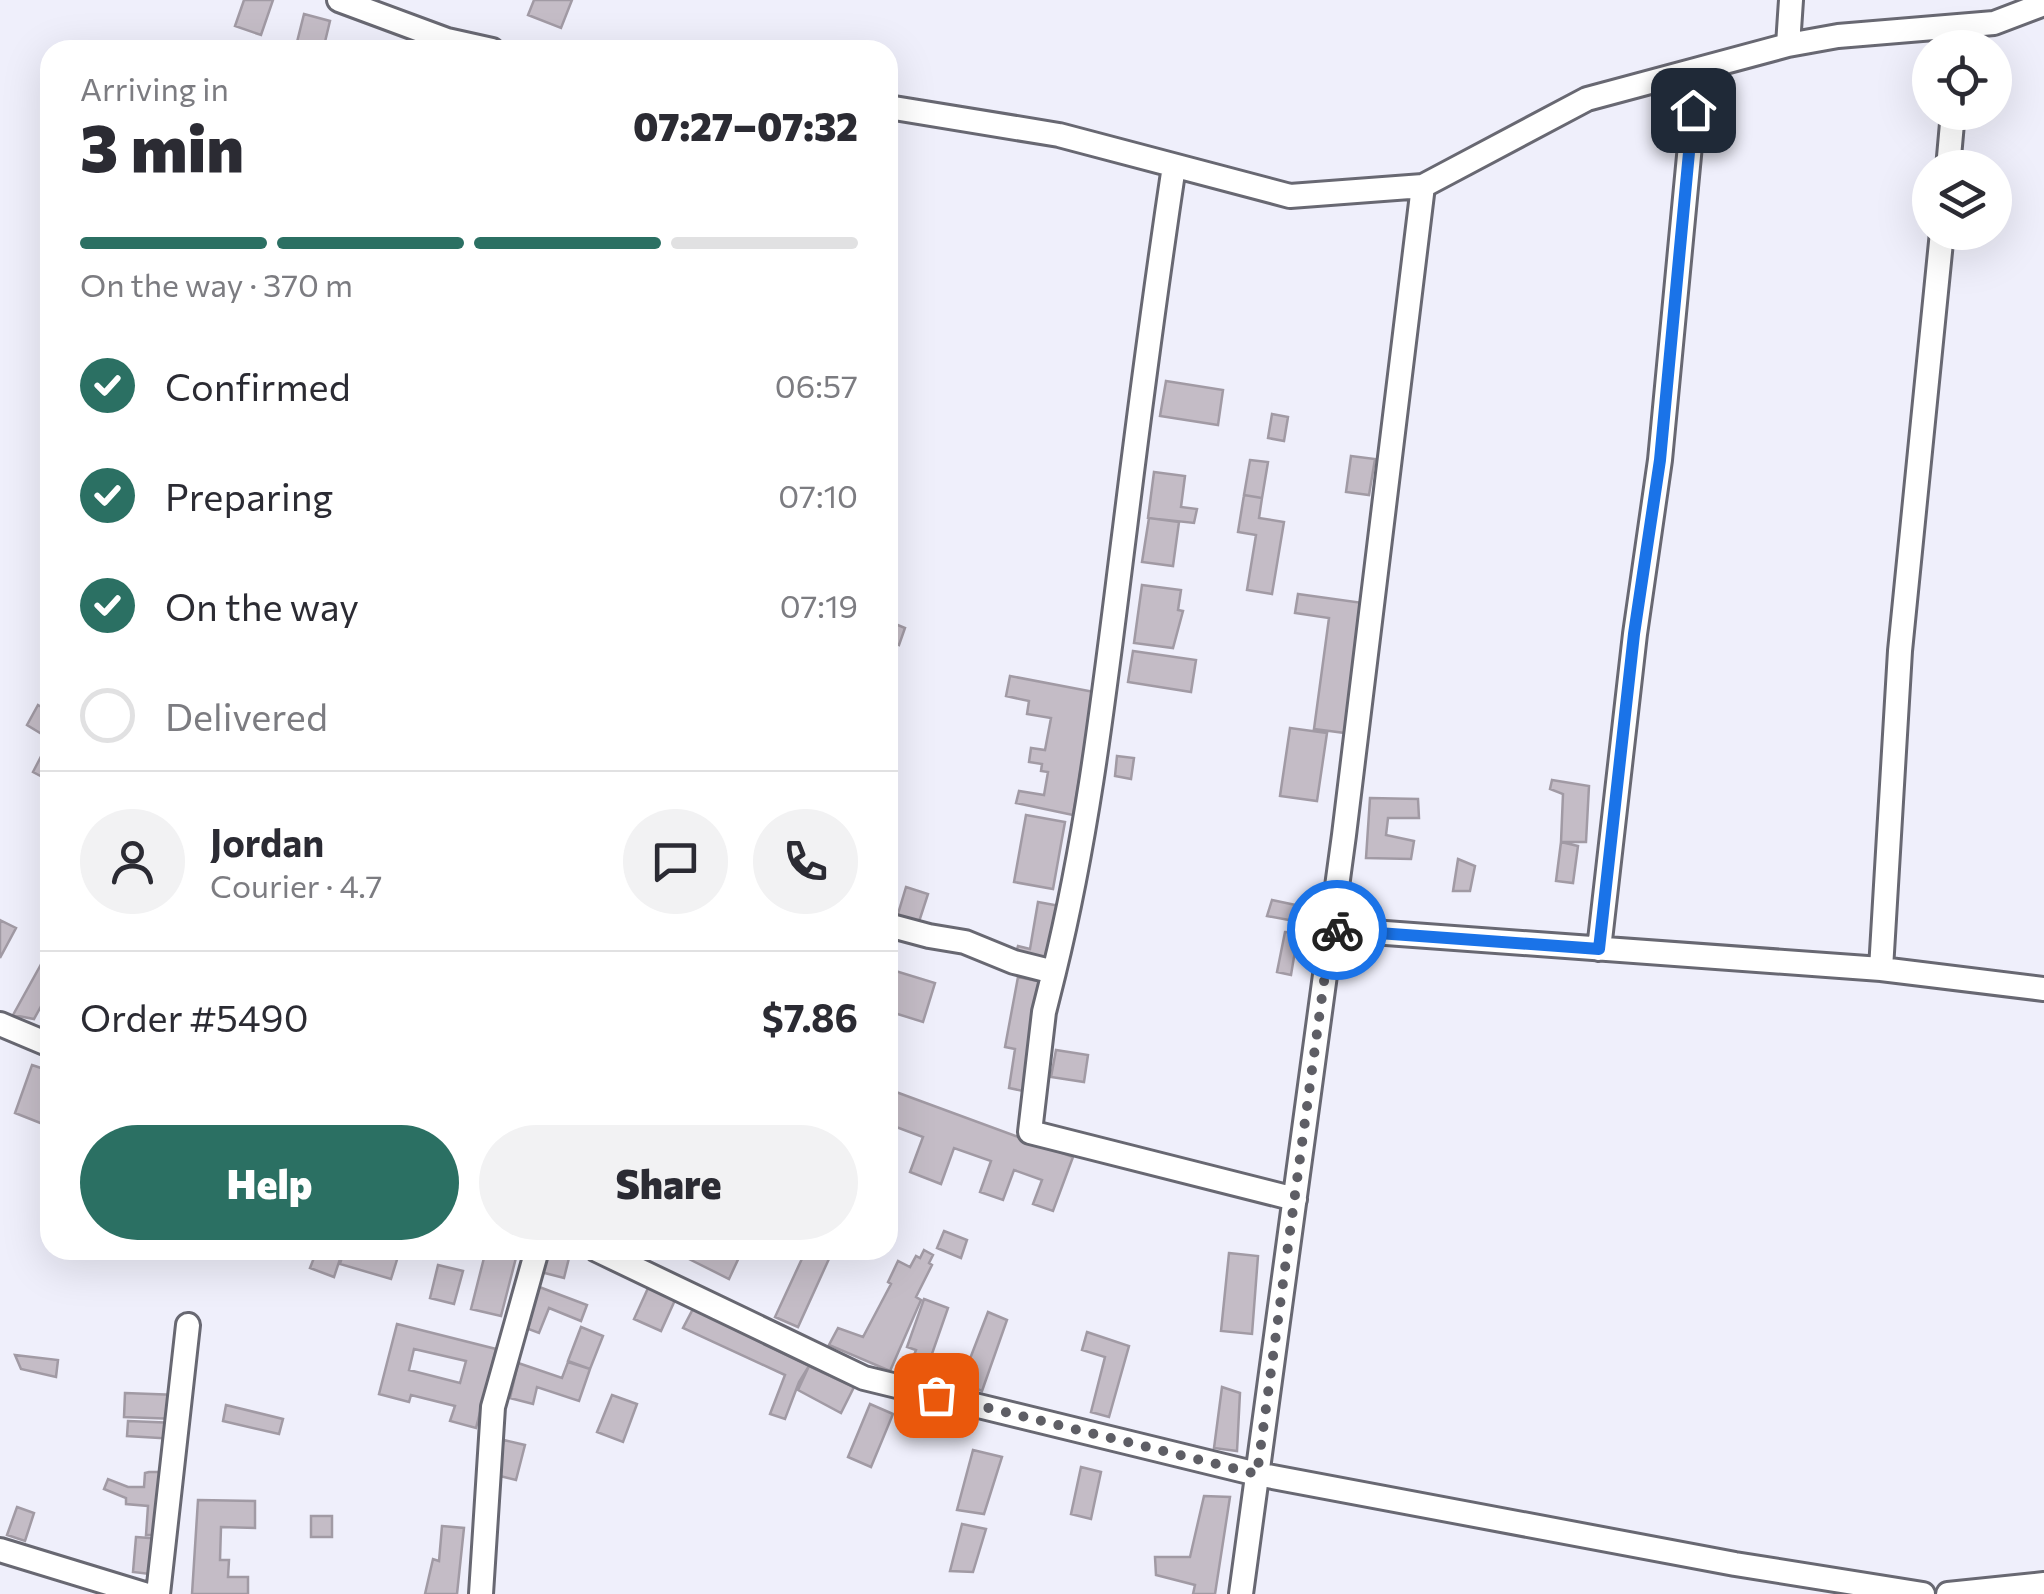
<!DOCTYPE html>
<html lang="en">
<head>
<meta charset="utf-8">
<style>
  :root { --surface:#fff; --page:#f2f2f3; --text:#2b2b33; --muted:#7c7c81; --line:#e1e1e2; --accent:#2b7063 }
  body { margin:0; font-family:Commissioner,sans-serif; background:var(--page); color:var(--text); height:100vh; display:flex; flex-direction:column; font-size:38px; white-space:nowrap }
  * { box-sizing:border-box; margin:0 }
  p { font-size:32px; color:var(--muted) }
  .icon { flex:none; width:55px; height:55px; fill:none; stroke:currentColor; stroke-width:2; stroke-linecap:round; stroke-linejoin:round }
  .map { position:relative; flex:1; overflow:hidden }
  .sheet { position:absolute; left:40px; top:40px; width:858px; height:1220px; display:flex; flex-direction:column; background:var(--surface); border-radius:30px; box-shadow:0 10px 40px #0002 }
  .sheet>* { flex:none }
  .fabs { position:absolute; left:1912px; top:30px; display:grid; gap:20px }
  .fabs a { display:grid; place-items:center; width:100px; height:100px; border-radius:50%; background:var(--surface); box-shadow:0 10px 40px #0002; font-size:50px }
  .pin { position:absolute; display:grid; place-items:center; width:85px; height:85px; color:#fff; margin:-42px; border-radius:20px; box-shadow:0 5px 15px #0006 }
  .courier { position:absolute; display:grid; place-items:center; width:100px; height:100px; margin:-50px; border:8px solid #1a73e8; border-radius:50%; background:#fff; color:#222; box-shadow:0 2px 12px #0007 }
  .summary em { font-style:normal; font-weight:800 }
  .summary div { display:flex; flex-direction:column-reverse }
  .summary { display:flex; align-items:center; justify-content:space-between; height:170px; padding:0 40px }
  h1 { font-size:65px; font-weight:800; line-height:75px }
  .bar { display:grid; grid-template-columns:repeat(4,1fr); gap:15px 10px; align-content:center; height:120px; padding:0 40px }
  .bar i { height:12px; border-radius:8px; background:var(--line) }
  .bar .active { background:var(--accent) }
  .bar p { grid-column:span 4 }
  .line { display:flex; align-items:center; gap:25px; padding:0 40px; border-top:2px solid var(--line) }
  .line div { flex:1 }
  .round { display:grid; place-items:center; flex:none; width:105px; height:105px; border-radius:52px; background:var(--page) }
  ol { padding:0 40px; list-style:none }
  li { display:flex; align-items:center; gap:30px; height:110px }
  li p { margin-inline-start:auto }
  li .icon { padding:10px; border-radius:50%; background:var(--accent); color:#fff; stroke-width:4 }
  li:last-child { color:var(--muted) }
  li i { width:55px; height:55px; border:5px solid var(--line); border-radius:50% }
  .action { display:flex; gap:20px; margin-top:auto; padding:20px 40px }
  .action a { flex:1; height:115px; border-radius:60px; background:var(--accent); color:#fff; font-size:40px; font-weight:800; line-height:115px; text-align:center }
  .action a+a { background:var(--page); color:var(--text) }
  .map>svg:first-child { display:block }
</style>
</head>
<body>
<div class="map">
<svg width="2044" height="1594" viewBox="0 0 2044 1594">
  <rect width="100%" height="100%" fill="#efeffb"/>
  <path fill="#c4bcc6" stroke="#a19aa4" stroke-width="2.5" fill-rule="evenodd" d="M244 0H273L261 35 235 26Z
    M534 0H572L561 28 528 15Z
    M304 14 330 21 323 50H295Z
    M1166 381 1223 390 1218 425 1160 416Z
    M1272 414 1288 417 1284 441 1268 438Z
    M1351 456 1375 459 1369 495 1346 492Z
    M1250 460 1268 462 1262 498 1244 495Z
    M1154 472 1185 476 1181 507 1197 509 1194 523 1148 518Z
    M1244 495 1262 498 1259 518 1284 522 1272 594 1247 590 1256 535 1238 532Z
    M1149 518 1179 522 1173 566 1142 562Z
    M1142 585 1181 590 1178 610 1183 611 1173 648 1134 643Z
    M1298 594 1363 603 1345 733 1314 729 1329 618 1295 613Z
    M888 621 905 628 899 645 888 640Z
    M1133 651 1196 660 1191 692 1128 682Z
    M1010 676 1094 692 1073 815 1016 803 1019 791 1044 795 1048 772 1041 771 1042 764 1029 762 1031 748 1045 750 1051 718 1027 714 1029 701 1006 696Z
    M38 705 50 712V739L27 725Z
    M1290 728 1327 733 1317 801 1280 796Z
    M50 739V781L33 772Z
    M1117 756 1134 758 1131 779 1115 776Z
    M1552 780 1589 786 1586 842H1561L1563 794 1550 789Z
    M1370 798 1418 799 1419 818H1388L1386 835 1414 841 1411 859 1366 858Z
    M1026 815 1065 822 1053 889 1014 882Z
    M1561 842 1578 846 1573 883 1556 881Z
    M1458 859 1475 866 1470 891H1453Z
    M906 887 928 894 916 931 895 924Z
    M1272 900 1305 907 1300 922 1267 916Z
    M1038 902 1060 906 1048 966 1014 960 1018 946 1030 949Z
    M0 920 16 928 0 958Z
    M1285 932 1298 933 1291 975 1277 972Z
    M49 950 50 990 34 1019 13 1015Z
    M889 969 935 983 923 1022 888 1011Z
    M1018 977 1047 983 1028 1092 1009 1088 1015 1049 1005 1047Z
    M1056 1050 1088 1055 1084 1082 1051 1077Z
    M32 1065 50 1071V1104L43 1124 15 1113Z
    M896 1092 1073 1157 1053 1211 1033 1204 1042 1180 1014 1170 1003 1200 980 1192 991 1161 954 1148 941 1184 910 1172 923 1137 888 1124Z
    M944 1231 967 1240 961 1258 937 1248Z
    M317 1250H343L334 1277 310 1268Z
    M344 1250H400L391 1279 340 1264Z
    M486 1250H518L501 1316 471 1309Z
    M542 1250H571L564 1278 537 1271Z
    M694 1250H750L749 1254 742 1251 729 1279 689 1259Z
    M806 1250H833L798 1327 775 1317Z
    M924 1250 933 1255 929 1263 932 1265 916 1297 921 1300 890 1371 829 1345 838 1328 863 1337 891 1284 888 1282 898 1261 910 1267 916 1256 920 1258Z
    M1229 1253 1258 1256 1252 1334 1221 1331Z
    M438 1265 463 1271 454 1304 430 1298Z
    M534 1285 587 1305 581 1321 549 1308 539 1333 518 1325Z
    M649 1286 676 1298 661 1331 634 1319Z
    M924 1299 948 1308 925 1374 909 1368 916 1350 907 1347Z
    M693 1309 809 1366 799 1382 785 1419 770 1414 785 1375 683 1328Z
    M988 1312 1007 1320 982 1391 961 1382Z
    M397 1324 496 1349 476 1428 450 1421 455 1406 411 1395 409 1402 379 1394ZM414 1349 466 1361 460 1383 409 1370Z
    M581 1327 603 1336 590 1369 568 1361Z
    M1087 1332 1129 1346 1109 1417 1091 1412 1105 1357 1082 1350Z
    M15 1355 58 1360 56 1377 21 1369Z
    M568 1362 590 1369 579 1401 537 1387 533 1404 510 1398 518 1363 562 1378Z
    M809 1366 854 1387 841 1413 798 1390Z
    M1222 1387 1240 1393 1237 1451 1214 1448Z
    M125 1393 178 1395 177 1419 124 1417Z
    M612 1395 637 1404 623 1442 597 1432Z
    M870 1404 893 1414 871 1467 848 1457Z
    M226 1405 283 1419 279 1434 223 1421Z
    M128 1421 176 1423 175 1439 127 1436Z
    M504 1440 525 1445 516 1480 496 1475Z
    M973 1450 1002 1457 984 1514 957 1510Z
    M1081 1467 1101 1472 1091 1519 1071 1514Z
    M149 1472H164L162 1535H146L148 1506 126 1504V1498L104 1489 108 1479 128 1487H144L145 1473Z
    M1204 1496 1230 1497 1215 1594H1193L1195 1585 1156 1575 1155 1557H1190Z
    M198 1500 255 1501V1528L221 1527 220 1560H229L228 1577H248V1594H192Z
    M17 1507 34 1513 25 1541 7 1535Z
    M311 1516H332V1537H311Z
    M962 1524 986 1529 973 1572 950 1571Z
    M442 1526 464 1528 457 1594H425L433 1559 439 1561Z
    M136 1537 162 1539 159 1575 133 1572Z"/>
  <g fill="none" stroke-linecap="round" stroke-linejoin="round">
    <defs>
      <path id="minor" d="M339 0 447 40 492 50
        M1788 45 1791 0
        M888 107 1059 135 1290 196 1423 186 1587 99 1788 45 1838 36 1994 23 2044 4
        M1948 168 1953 112
        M888 925 929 936 965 942 1014 962 1054 972C1090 826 1106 677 1125 528 1140 407 1156 286 1174 166
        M1331 929 1881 969 1900 651 1942 232
        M1599 949 1635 634 1660 460 1697 72
        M1881 969 2044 989
        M1054 972 1044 1012 1030 1132 1295 1199
        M0 1024 50 1045
        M597 1250 864 1378 1257 1474 1735 1564 1923 1594
        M0 1550 144 1594
        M158 1594 188 1325
        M481 1594 493 1407 537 1250
        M1241 1594 1344 835 1423 186
        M1948 1594 2044 1584"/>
    </defs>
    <use href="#minor" stroke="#686872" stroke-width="28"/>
    <use href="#minor" stroke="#fff" stroke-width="22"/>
  </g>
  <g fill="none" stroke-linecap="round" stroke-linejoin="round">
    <path stroke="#5e5e65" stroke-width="10" stroke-dasharray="0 18" d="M936 1395 1257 1474 1331 930H1337"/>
    <path stroke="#1a73e8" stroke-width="12" d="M1337 930 1599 949 1634 634 1660 460 1693 110"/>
  </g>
</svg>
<div class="fabs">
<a><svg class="icon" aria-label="locate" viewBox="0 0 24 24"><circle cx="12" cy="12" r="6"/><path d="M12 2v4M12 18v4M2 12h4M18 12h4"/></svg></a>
<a><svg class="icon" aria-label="layers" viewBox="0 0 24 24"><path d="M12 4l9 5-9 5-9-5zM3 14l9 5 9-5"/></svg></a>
</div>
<div class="pin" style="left:936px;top:1395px;background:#ea580c"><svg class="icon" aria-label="bag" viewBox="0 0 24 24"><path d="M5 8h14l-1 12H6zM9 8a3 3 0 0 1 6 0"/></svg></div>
<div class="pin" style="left:1693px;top:110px;background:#1f2937"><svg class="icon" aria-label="home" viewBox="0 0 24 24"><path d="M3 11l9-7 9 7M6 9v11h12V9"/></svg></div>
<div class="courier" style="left:1337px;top:930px"><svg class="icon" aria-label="bike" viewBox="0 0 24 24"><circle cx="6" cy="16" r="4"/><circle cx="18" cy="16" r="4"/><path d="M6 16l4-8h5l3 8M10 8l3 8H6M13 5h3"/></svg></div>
<section class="sheet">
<div class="summary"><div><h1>3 min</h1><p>Arriving in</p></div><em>07:27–07:32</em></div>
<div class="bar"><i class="active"></i><i class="active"></i><i class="active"></i><i></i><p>On the way · 370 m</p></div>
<ol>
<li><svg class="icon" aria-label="check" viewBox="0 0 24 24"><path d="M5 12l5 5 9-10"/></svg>Confirmed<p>06:57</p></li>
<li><svg class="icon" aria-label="check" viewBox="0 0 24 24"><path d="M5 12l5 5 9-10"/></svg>Preparing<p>07:10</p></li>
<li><svg class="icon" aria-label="check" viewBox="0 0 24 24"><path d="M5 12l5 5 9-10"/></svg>On the way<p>07:19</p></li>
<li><i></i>Delivered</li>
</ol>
<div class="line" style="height:180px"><a class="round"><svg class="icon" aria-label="person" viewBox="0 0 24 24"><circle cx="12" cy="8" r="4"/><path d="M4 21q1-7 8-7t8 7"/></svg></a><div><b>Jordan</b><p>Courier · 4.7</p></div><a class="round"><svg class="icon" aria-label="chat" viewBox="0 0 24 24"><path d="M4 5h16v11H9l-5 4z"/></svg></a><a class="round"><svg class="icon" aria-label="phone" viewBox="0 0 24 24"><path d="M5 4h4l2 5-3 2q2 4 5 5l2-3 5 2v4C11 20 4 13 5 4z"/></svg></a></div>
<div class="line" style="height:130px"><div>Order #5490</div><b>$7.86</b></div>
<div class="action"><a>Help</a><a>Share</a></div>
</section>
</div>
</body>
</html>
